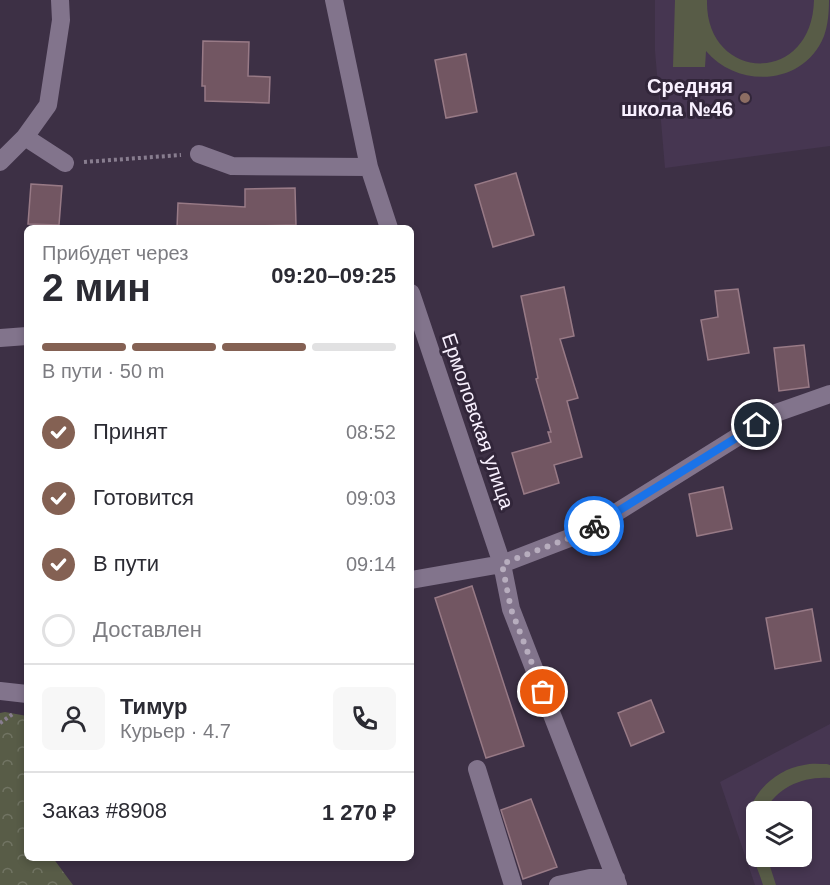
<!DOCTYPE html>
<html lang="ru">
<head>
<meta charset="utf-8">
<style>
  :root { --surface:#fff; --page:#f7f7f7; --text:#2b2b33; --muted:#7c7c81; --line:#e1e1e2; --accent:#846153 }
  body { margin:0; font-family:Arial,sans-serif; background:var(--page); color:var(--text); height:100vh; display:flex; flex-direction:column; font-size:22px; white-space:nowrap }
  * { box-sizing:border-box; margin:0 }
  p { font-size:20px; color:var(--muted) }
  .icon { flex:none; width:33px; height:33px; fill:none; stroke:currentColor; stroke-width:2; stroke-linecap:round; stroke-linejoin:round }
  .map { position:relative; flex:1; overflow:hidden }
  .drawer { position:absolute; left:24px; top:225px; width:390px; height:636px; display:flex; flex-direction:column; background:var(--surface); border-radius:9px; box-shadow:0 3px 9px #0003 }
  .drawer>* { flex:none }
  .fabs { position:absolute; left:746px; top:801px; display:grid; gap:12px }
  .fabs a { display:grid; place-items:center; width:66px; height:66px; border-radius:9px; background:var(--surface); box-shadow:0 3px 9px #0003; font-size:30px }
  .pin { position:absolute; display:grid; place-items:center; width:51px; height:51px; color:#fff; margin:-26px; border:3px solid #fff; border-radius:50%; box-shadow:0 2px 6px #0007 }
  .courier { position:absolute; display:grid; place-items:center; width:60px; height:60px; margin:-30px; border:4px solid #1a73e8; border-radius:50%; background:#fff; color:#222; box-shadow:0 2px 8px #0007 }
  .overview em { font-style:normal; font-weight:800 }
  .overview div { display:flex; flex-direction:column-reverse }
  .overview { display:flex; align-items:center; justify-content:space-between; height:102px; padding:0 18px }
  h1 { font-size:39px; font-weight:800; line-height:45px }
  .bar { display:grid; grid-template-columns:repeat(4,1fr); gap:9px 6px; align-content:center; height:72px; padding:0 18px }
  .bar i { height:8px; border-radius:4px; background:var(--line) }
  .bar .current { background:var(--accent) }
  .bar p { grid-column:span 4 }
  .line { display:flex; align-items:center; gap:15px; padding:0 18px; border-top:2px solid var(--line) }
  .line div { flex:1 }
  .round { display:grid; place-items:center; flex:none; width:63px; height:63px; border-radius:9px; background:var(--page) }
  ol { padding:0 18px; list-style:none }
  li { display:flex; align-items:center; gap:18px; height:66px }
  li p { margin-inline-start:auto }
  li .icon { padding:6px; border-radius:50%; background:var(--accent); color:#fff; stroke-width:4 }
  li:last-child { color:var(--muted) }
  li i { width:33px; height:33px; border:3px solid var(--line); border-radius:50% }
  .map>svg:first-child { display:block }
</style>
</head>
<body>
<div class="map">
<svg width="830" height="885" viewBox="0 0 830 885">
  <defs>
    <pattern id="forest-crowns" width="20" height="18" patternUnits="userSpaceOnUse" patternTransform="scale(1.5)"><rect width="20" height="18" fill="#585c47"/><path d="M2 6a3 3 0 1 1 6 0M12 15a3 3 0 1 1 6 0" fill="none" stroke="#717463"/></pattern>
  </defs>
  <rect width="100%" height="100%" fill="#3d3045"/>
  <path fill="#463651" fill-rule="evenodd" d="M655 0H830V146L665 168 655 51Z
    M830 724V885H755L720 782ZM756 812H801V856H756Z"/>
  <path fill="#585c47" d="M675 0H707C705 82 812 87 814 0H829C829 12 828 25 824 36 804 86 738 89 706 51L705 67H673Z
    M827 764 830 765V778C804 776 777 787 765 811L756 812V856L767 857 776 885H763C759 870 747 847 746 832 745 799 772 770 804 765 811 763 820 764 827 764Z"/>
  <path fill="url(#forest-crowns)" d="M5 712 27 716V858H53L73 885H0V713Z"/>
  <path fill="#725662" stroke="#987a86" stroke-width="1.5" d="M203 41 249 42 248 76 270 77 269 103 205 101V86H202Z
    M466 54 477 112 446 118 435 60Z
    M516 173 534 235 493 247 475 185Z
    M31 184 62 186 59 225 28 224Z
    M295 188 296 225 177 228 178 203 245 207V189Z
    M564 287 574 336 560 339 578 398 567 401 582 457 554 465 559 483 524 494 512 453 551 442 548 432H551L536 379 538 378 521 296Z
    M738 289 749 353 708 360 701 320 718 317 715 291Z
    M804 345 809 387 779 391 774 348Z
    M723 487 732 529 697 536 689 494Z
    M472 586 524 746 486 758 435 598Z
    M812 609 821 661 775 669 766 618Z
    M651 700 664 732 631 746 618 713Z
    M531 799 557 867 523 879 501 810Z"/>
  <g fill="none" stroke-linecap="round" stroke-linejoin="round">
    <path stroke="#887d8f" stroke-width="4" stroke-dasharray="3 3" stroke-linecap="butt" d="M84 162 181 155
      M0 723 14 713"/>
    <path stroke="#82748c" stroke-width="18" d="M334 0 369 167 389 228
      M25 137 65 163
      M199 154 232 166 369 167
      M0 162 25 137 48 105 61 20 60 0
      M411 293 502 564 585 532 776 413 830 394
      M0 338 27 336
      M411 580 502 564 511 609 618 885
      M0 691 27 694
      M477 769 513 885
      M558 885 590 878H616"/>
  </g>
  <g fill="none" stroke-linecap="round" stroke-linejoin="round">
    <path stroke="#b7adbe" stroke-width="6" stroke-dasharray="0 10.8" d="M543 692 511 609 502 564 585 532 594 526"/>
    <path stroke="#1a73e8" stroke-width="8" d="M594 526 757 425"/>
  </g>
  <circle fill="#8d6e63" stroke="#32263a" stroke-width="2" cx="745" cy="98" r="6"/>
  <g text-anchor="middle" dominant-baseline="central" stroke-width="6" stroke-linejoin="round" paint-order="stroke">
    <g font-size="20" font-weight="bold" fill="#f9f1ff" stroke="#32263a" text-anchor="end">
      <text x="733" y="86">Средняя<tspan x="733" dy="23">школа №46</tspan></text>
    </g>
    <g font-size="20" fill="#f9f1ff" stroke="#32263a">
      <text transform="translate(478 421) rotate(71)">Ермоловская улица</text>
    </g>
  </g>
</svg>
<div class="fabs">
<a><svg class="icon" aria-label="layers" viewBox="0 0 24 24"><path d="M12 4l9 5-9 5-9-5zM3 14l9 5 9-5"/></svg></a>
</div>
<div class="pin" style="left:543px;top:692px;background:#ea580c"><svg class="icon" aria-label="bag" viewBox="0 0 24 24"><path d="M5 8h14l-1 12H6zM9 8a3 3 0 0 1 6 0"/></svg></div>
<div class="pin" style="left:757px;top:425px;background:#1f2937"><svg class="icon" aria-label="home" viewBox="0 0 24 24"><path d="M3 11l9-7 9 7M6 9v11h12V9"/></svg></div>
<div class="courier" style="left:594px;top:526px"><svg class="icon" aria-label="bike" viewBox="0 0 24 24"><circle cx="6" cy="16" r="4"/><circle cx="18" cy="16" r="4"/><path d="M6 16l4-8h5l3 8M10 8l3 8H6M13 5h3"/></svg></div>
<section class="drawer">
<div class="overview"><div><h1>2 мин</h1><p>Прибудет через</p></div><em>09:20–09:25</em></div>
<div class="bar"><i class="current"></i><i class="current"></i><i class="current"></i><i></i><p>В пути · 50 m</p></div>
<ol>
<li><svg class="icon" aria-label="check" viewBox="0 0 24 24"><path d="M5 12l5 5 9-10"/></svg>Принят<p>08:52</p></li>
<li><svg class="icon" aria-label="check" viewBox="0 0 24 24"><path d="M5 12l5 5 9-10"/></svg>Готовится<p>09:03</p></li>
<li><svg class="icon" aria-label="check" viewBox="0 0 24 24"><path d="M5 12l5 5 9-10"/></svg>В пути<p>09:14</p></li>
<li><i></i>Доставлен</li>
</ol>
<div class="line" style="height:108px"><a class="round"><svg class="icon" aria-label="person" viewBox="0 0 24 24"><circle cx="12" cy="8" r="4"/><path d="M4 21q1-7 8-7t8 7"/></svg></a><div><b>Тимур</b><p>Курьер · 4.7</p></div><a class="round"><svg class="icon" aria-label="phone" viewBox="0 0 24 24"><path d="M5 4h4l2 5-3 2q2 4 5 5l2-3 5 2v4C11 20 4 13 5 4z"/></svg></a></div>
<div class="line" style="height:78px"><div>Заказ #8908</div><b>1 270 ₽</b></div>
</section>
</div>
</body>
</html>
